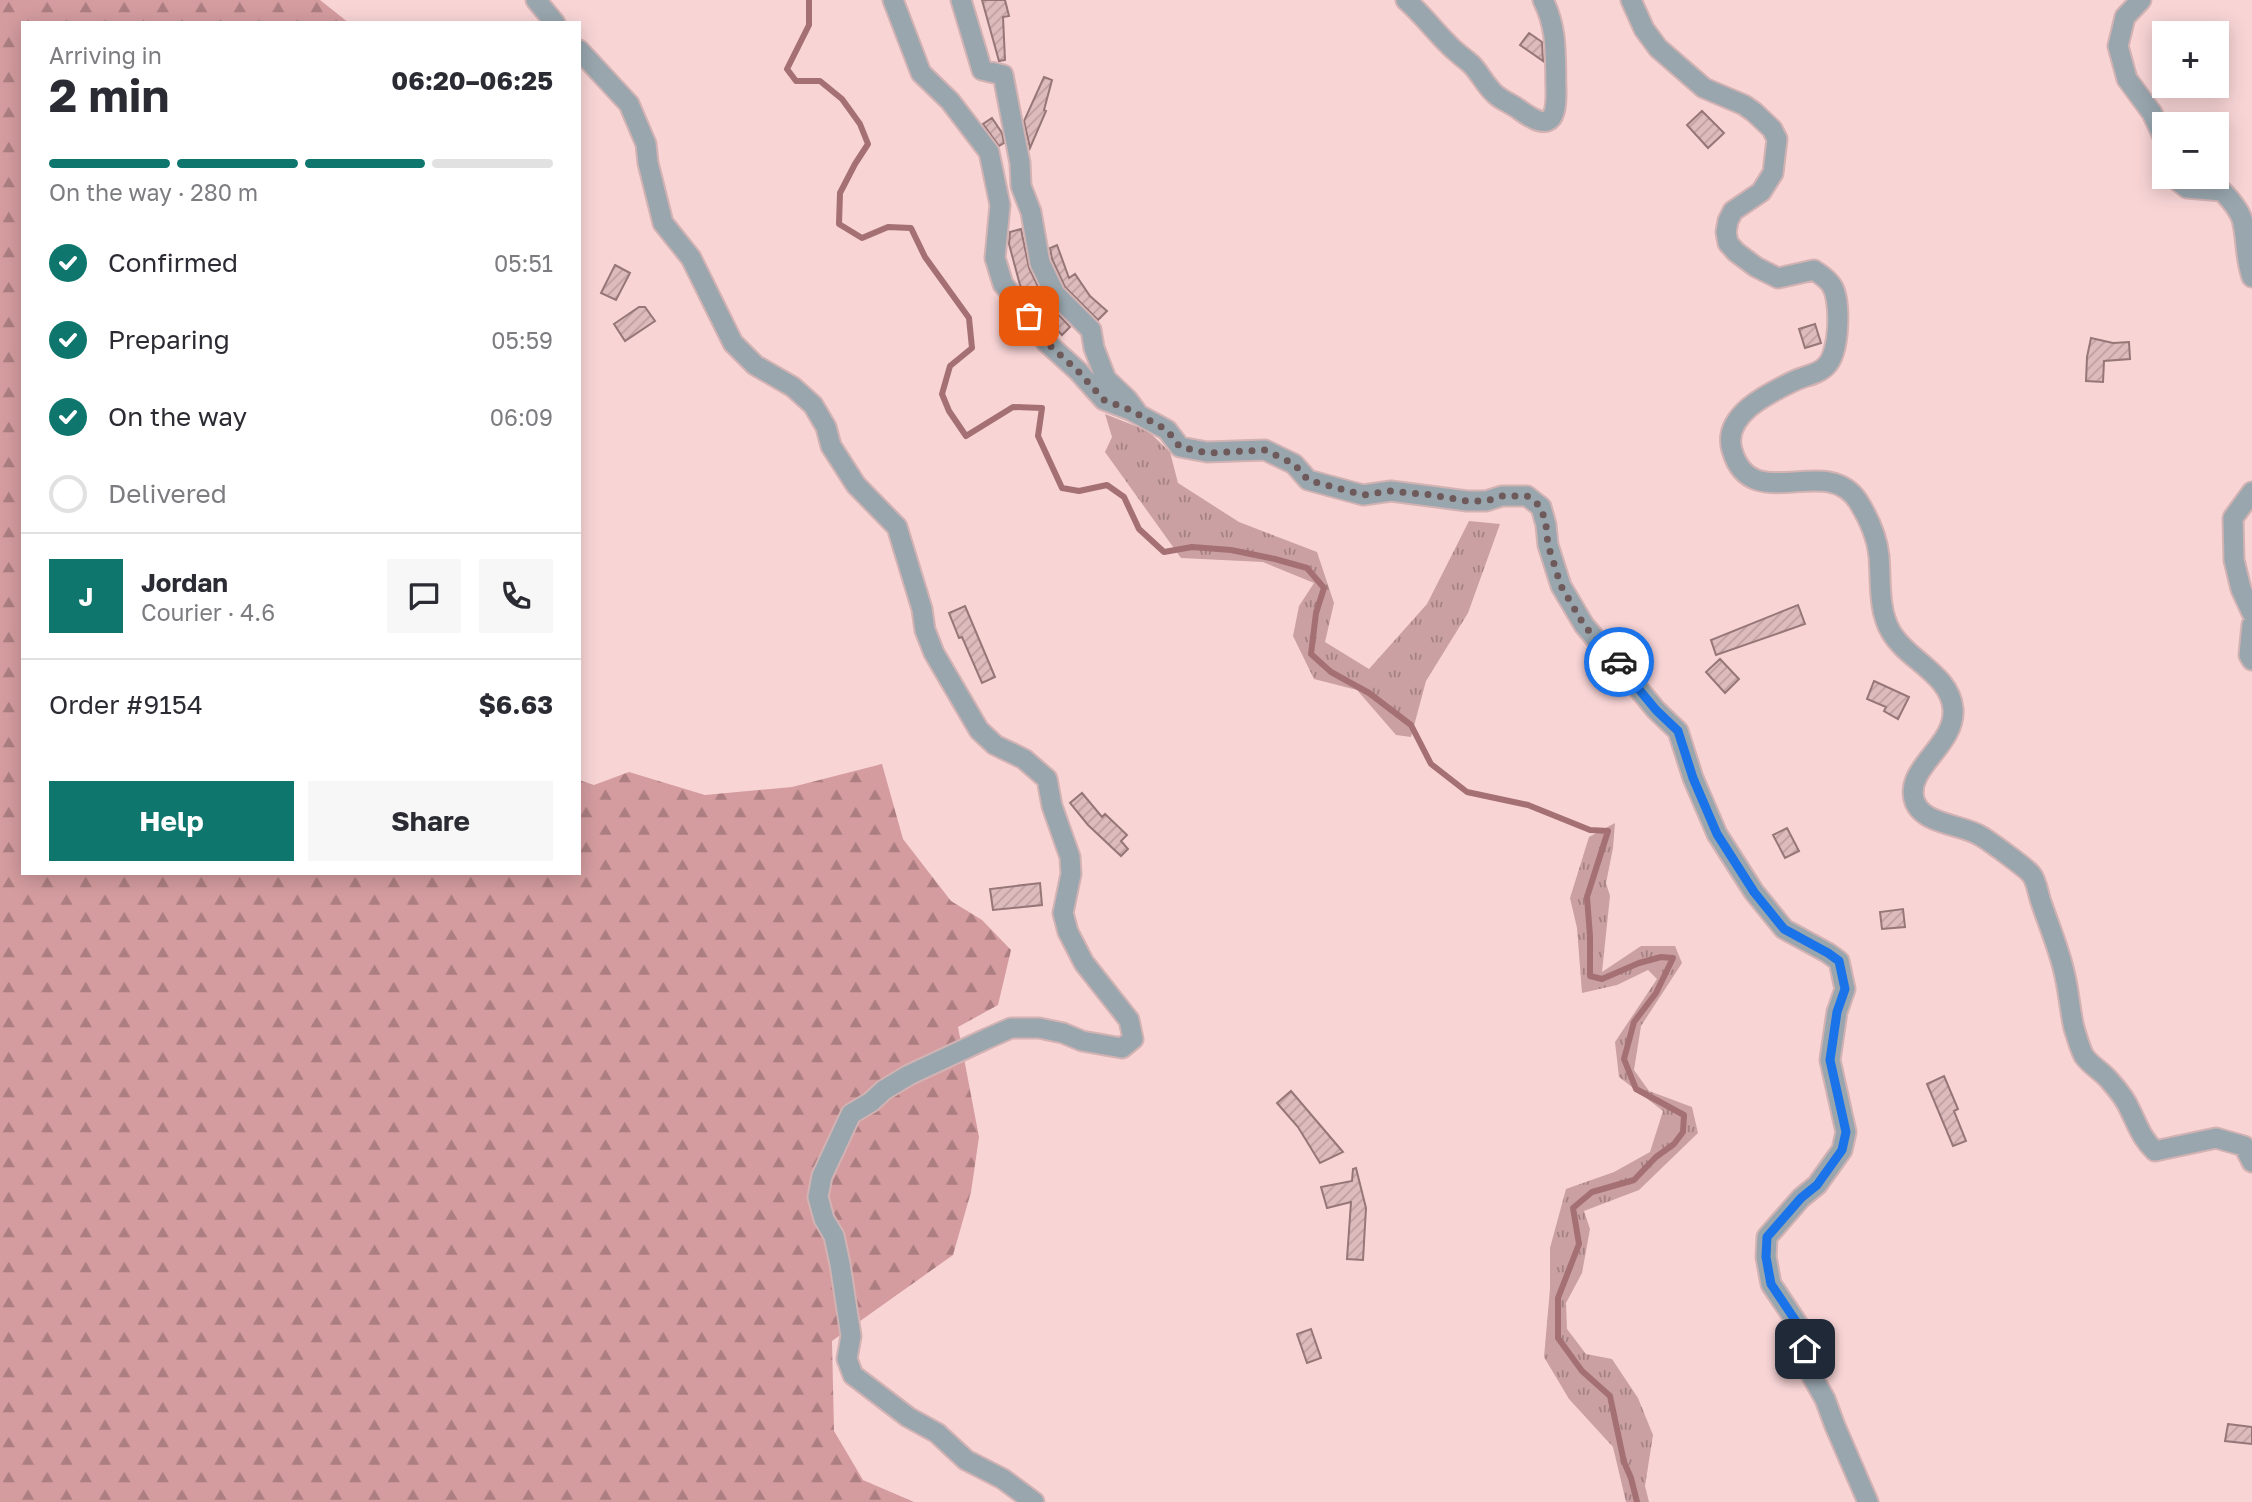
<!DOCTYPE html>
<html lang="en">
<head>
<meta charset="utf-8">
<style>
  :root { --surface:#fff; --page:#f7f7f7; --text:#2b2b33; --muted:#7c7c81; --line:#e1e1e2; --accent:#0f766e }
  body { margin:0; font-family:"Golos Text",sans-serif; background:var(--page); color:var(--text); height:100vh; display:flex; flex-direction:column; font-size:26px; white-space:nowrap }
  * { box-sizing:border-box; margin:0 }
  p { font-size:23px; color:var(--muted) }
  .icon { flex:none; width:38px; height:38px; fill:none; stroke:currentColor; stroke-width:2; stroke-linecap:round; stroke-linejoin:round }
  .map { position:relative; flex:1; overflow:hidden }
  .drawer { position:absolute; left:21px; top:21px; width:560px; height:854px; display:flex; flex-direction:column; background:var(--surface); border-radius:0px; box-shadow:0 4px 18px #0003 }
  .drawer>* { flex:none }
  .fabs { position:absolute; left:2152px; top:21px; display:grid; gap:14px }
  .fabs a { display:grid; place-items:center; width:77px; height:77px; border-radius:0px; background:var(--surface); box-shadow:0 4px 18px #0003; font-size:35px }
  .pin { position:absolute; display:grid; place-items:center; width:60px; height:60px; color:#fff; margin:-30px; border-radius:14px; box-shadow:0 4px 10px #0006 }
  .courier { position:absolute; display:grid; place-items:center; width:70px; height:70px; margin:-35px; border:5px solid #1a73e8; border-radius:50%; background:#fff; color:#222; box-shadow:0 2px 9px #0007 }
  .summary em { font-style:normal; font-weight:700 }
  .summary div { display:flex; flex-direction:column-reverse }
  .summary { display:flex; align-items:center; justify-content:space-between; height:119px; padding:0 28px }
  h1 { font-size:46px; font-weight:700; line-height:52px }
  .bar { display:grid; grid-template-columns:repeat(4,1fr); gap:10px 7px; align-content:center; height:84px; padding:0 28px }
  .bar i { height:9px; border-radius:5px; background:var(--line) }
  .bar .active { background:var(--accent) }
  .bar p { grid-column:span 4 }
  .line { display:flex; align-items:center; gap:18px; padding:0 28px; border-top:2px solid var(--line) }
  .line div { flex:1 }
  .round { display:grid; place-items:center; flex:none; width:74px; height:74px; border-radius:0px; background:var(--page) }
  ol { padding:0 28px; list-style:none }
  li { display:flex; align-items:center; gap:21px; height:77px }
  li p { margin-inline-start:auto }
  li .icon { padding:7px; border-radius:50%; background:var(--accent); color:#fff; stroke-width:4 }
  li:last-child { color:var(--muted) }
  li i { width:38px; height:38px; border:4px solid var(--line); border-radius:50% }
  .button { display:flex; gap:14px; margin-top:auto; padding:14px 28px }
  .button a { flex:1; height:80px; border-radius:0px; background:var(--accent); color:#fff; font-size:28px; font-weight:700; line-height:80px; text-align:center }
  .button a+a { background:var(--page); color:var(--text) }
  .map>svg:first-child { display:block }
</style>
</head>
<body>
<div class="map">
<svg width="2252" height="1502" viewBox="0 0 2252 1502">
  <defs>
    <pattern id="grass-tufts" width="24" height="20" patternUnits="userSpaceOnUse" patternTransform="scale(1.75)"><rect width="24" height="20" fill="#caa0a2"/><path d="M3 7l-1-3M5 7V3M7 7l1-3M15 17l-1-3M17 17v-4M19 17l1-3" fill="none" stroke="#a48283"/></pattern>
    <pattern id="forest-firs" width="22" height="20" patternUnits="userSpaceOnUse" patternTransform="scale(1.75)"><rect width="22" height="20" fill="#d49c9f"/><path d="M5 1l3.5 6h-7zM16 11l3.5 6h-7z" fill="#ac7e81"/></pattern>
    <pattern id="building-hatch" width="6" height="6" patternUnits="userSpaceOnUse" patternTransform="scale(1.75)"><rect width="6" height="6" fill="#ddbabb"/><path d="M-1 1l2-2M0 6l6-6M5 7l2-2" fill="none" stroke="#be9fa0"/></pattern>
  </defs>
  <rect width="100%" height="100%" fill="#f8d4d5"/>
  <path fill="url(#grass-tufts)" d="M1105 414 1148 431 1170 452 1178 483 1239 522 1317 552 1334 603 1325 642 1369 669 1427 604 1469 521 1500 524 1468 613 1426 681 1411 737 1396 735 1357 690 1314 679 1293 636 1299 606 1314 583 1263 562 1181 558 1105 452 1112 437Z
    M1615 823 1613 848 1606 883 1610 896 1602 972 1641 946H1675L1682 963 1641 1026 1634 1070 1649 1091 1692 1107 1698 1133 1639 1190 1584 1211 1590 1229 1582 1273 1566 1303 1567 1329 1586 1354 1612 1359 1638 1398 1653 1435 1645 1486 1649 1502H1626L1613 1447 1569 1399 1544 1357 1550 1289V1248L1566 1189 1614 1172 1650 1152 1663 1111 1619 1077 1615 1042 1657 979 1648 970 1617 985 1582 993 1577 928 1570 898 1589 837Z"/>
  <path fill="url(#forest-firs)" d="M0 0H320L349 23H23V873H579V780L594 785 629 772 705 795 792 787 882 764 903 839 951 901 982 920 1011 950 998 1005 958 1027 979 1137 971 1192 953 1255 832 1341 834 1431 863 1480 914 1502H0Z"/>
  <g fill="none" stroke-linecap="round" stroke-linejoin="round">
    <path stroke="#a57074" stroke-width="6" d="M809 0V25L787 69 796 81H820L842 99 860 124 868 144 855 164 840 193 839 224 862 238 888 227 911 228 925 257 969 318 972 348 950 366 942 394 949 411 966 436 1013 407 1042 408 1038 436 1062 488 1079 491 1107 485 1124 497 1139 529 1164 552 1192 547 1231 550 1275 559 1307 568 1324 588 1316 613 1311 654 1331 672 1369 693 1411 725 1431 764 1467 792 1528 805 1590 830 1608 831 1587 897 1590 936V976L1602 979 1639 963 1661 957 1673 958 1656 993 1634 1022 1624 1059 1636 1089 1684 1115 1683 1132 1674 1144 1656 1157 1634 1180 1592 1192 1573 1208 1579 1244 1558 1298V1338L1582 1371 1610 1396 1624 1462 1631 1478 1637 1502"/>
  </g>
  <path fill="url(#building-hatch)" stroke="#967677" stroke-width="2" d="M982 0H1005L1009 16 1003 17 1005 60 999 61Z
    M1529 33 1542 42 1543 61 1520 45Z
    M1044 77 1052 80 1044 110 1046 111 1030 148 1024 121Z
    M1702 111 1724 133 1708 148 1687 125Z
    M992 118 1002 133 1004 143 999 146 983 124Z
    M1021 229 1029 268 1044 299 1070 327 1062 335 1044 316 1020 285 1009 244 1010 232Z
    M1057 245 1069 278 1075 274 1090 296 1107 311 1098 320 1065 287 1052 259 1050 248Z
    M615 265 630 273 616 300 601 293Z
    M639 307H645L655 321 625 341 614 324Z
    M1815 324 1821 343 1805 348 1799 329Z
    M2091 338 2113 343 2129 342 2130 359 2104 361 2103 382 2086 381 2087 357Z
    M1798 605 1805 624 1716 655 1711 640Z
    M965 606 995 677 982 683 962 637 959 638 949 613Z
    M1720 659 1739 679 1725 693 1706 672Z
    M1874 681 1909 697 1898 719 1884 711 1886 707 1867 699Z
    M1082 793 1102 817 1105 814 1127 835 1121 841 1128 849 1121 856 1088 825 1070 803Z
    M1787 828 1799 851 1785 858 1773 835Z
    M1040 883 1042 905 993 910 990 889Z
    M1903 909 1905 927 1882 929 1880 912Z
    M1944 1076 1958 1109 1954 1111 1966 1141 1953 1146 1927 1084Z
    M1291 1091 1343 1152 1320 1163 1298 1127 1277 1103Z
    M1356 1168 1366 1208 1363 1260 1347 1259 1351 1202 1327 1208 1321 1187 1352 1181 1353 1169Z
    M1311 1329 1321 1358 1307 1363 1297 1334Z
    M2228 1424 2252 1427V1444L2225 1441Z"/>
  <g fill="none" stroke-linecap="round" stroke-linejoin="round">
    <defs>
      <path id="street" d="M536 0 555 23
        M893 0 921 73 950 101 989 152 1000 205 995 258 1003 284 1029 316 1046 342 1078 371 1104 400 1130 410 1167 430 1180 447 1207 452 1265 450 1294 464 1308 480 1363 495 1391 491 1467 501H1486L1502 496H1527L1541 507 1546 525 1548 545 1561 586 1584 625 1605 650 1624 666 1637 687 1656 710 1678 731 1693 778 1717 834 1754 892 1784 929 1828 953 1839 961 1845 989 1837 1012 1830 1060 1846 1132 1842 1150 1817 1185 1801 1198 1767 1237 1766 1257 1771 1284 1801 1329 1808 1369 1825 1399 1835 1426 1868 1502
        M961 0 982 70 1003 75 1020 163 1021 186 1031 212 1040 263 1055 294 1091 330 1094 348 1106 379 1127 399 1136 411
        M1406 0C1421 13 1433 29 1447 43 1454 51 1463 57 1471 64 1480 73 1485 85 1495 94 1501 100 1510 103 1517 108 1545 129 1557 128 1556 89 1555 56 1558 30 1543 0
        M1631 0 1644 29 1658 48 1704 88 1744 105 1754 112 1772 129 1777 139 1773 173 1761 192 1733 211 1728 221 1726 232 1728 243 1736 252 1756 267 1778 278 1814 270C1821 275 1828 279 1832 286 1841 301 1840 353 1826 366 1819 374 1804 376 1794 381 1769 393 1722 415 1732 450 1751 517 1826 452 1858 501 1868 517 1877 537 1879 556 1881 581 1878 610 1891 632 1907 660 1950 674 1953 709 1956 745 1906 767 1914 799 1920 824 1960 824 1979 835 1988 840 2025 867 2031 874 2037 881 2038 894 2041 902 2049 926 2060 951 2065 976 2069 993 2070 1011 2074 1028 2077 1037 2080 1049 2084 1056 2091 1066 2103 1072 2110 1081 2118 1090 2126 1100 2130 1110 2138 1126 2142 1139 2155 1151L2216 1138 2244 1146 2252 1162
        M2141 0 2125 17 2118 46 2127 79 2152 113 2165 141
        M579 50 629 104 646 144 648 163 663 223 691 258 733 343 755 365 793 387 813 405 826 427 831 446 856 485 897 527 922 609 925 630 934 653 979 730 995 745 1024 759 1047 779 1052 806 1070 857 1071 874 1063 913 1068 932 1084 963 1129 1020 1133 1039 1122 1048 1082 1041 1063 1033 1039 1028H1011L986 1039 909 1075 884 1090 871 1102 851 1114 822 1176 818 1197 824 1219 834 1236 840 1264 851 1336 847 1359 853 1375 908 1417 937 1433 966 1460 1003 1479 1034 1502
        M2173 177 2187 188 2222 191C2230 199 2238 208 2242 219 2247 238 2245 258 2252 277
        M2252 492 2233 518 2234 560 2241 589 2252 613
        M2252 625 2249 655 2252 660"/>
    </defs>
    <use href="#street" stroke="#d2b2b3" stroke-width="23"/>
    <use href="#street" stroke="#99a6ae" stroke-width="19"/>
  </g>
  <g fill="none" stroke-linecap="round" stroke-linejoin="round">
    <path stroke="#6f5a5b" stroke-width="7" stroke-dasharray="0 12.6" d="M1029 316 1046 342 1078 371 1104 400 1130 410 1167 430 1180 447 1207 453 1265 450 1294 464 1308 480 1363 495 1391 491 1432 495 1467 501H1486L1502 496H1527L1541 507 1546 525 1548 545 1561 586 1584 625 1605 650 1619 662"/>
    <path stroke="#1a73e8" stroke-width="9" d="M1619 662 1625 666 1637 687 1656 710 1678 731 1693 778 1717 834 1754 892 1784 929 1828 953 1839 961 1845 989 1837 1012 1830 1060 1846 1132 1842 1150 1817 1185 1801 1198 1767 1237 1766 1257 1771 1284 1801 1329 1805 1349"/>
  </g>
</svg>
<div class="fabs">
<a>+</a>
<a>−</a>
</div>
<div class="pin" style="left:1029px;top:316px;background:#ea580c"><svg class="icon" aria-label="bag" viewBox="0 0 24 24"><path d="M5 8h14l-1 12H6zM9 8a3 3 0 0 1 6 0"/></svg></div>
<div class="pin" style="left:1805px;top:1349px;background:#1f2937"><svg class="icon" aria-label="home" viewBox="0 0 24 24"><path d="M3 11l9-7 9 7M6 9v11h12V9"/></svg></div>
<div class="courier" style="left:1619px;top:662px"><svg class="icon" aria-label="car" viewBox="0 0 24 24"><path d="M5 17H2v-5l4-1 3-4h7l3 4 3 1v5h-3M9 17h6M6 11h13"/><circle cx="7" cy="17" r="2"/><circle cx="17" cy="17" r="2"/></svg></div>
<section class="drawer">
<div class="summary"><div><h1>2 min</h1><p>Arriving in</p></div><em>06:20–06:25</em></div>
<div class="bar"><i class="active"></i><i class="active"></i><i class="active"></i><i></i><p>On the way · 280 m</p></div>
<ol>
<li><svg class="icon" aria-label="check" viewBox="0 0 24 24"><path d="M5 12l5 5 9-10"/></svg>Confirmed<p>05:51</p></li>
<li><svg class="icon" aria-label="check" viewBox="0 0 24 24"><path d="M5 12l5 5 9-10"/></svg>Preparing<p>05:59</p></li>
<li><svg class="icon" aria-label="check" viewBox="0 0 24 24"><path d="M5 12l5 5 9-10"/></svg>On the way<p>06:09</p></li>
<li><i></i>Delivered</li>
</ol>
<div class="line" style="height:126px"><b class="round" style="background:var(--accent);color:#fff">J</b><div><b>Jordan</b><p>Courier · 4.6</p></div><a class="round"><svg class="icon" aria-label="chat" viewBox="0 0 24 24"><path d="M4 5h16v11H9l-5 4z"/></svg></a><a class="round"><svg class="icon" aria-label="phone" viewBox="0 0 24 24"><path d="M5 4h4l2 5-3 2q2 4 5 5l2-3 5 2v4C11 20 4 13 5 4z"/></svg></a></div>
<div class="line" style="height:91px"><div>Order #9154</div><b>$6.63</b></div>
<div class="button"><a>Help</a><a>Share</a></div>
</section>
</div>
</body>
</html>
